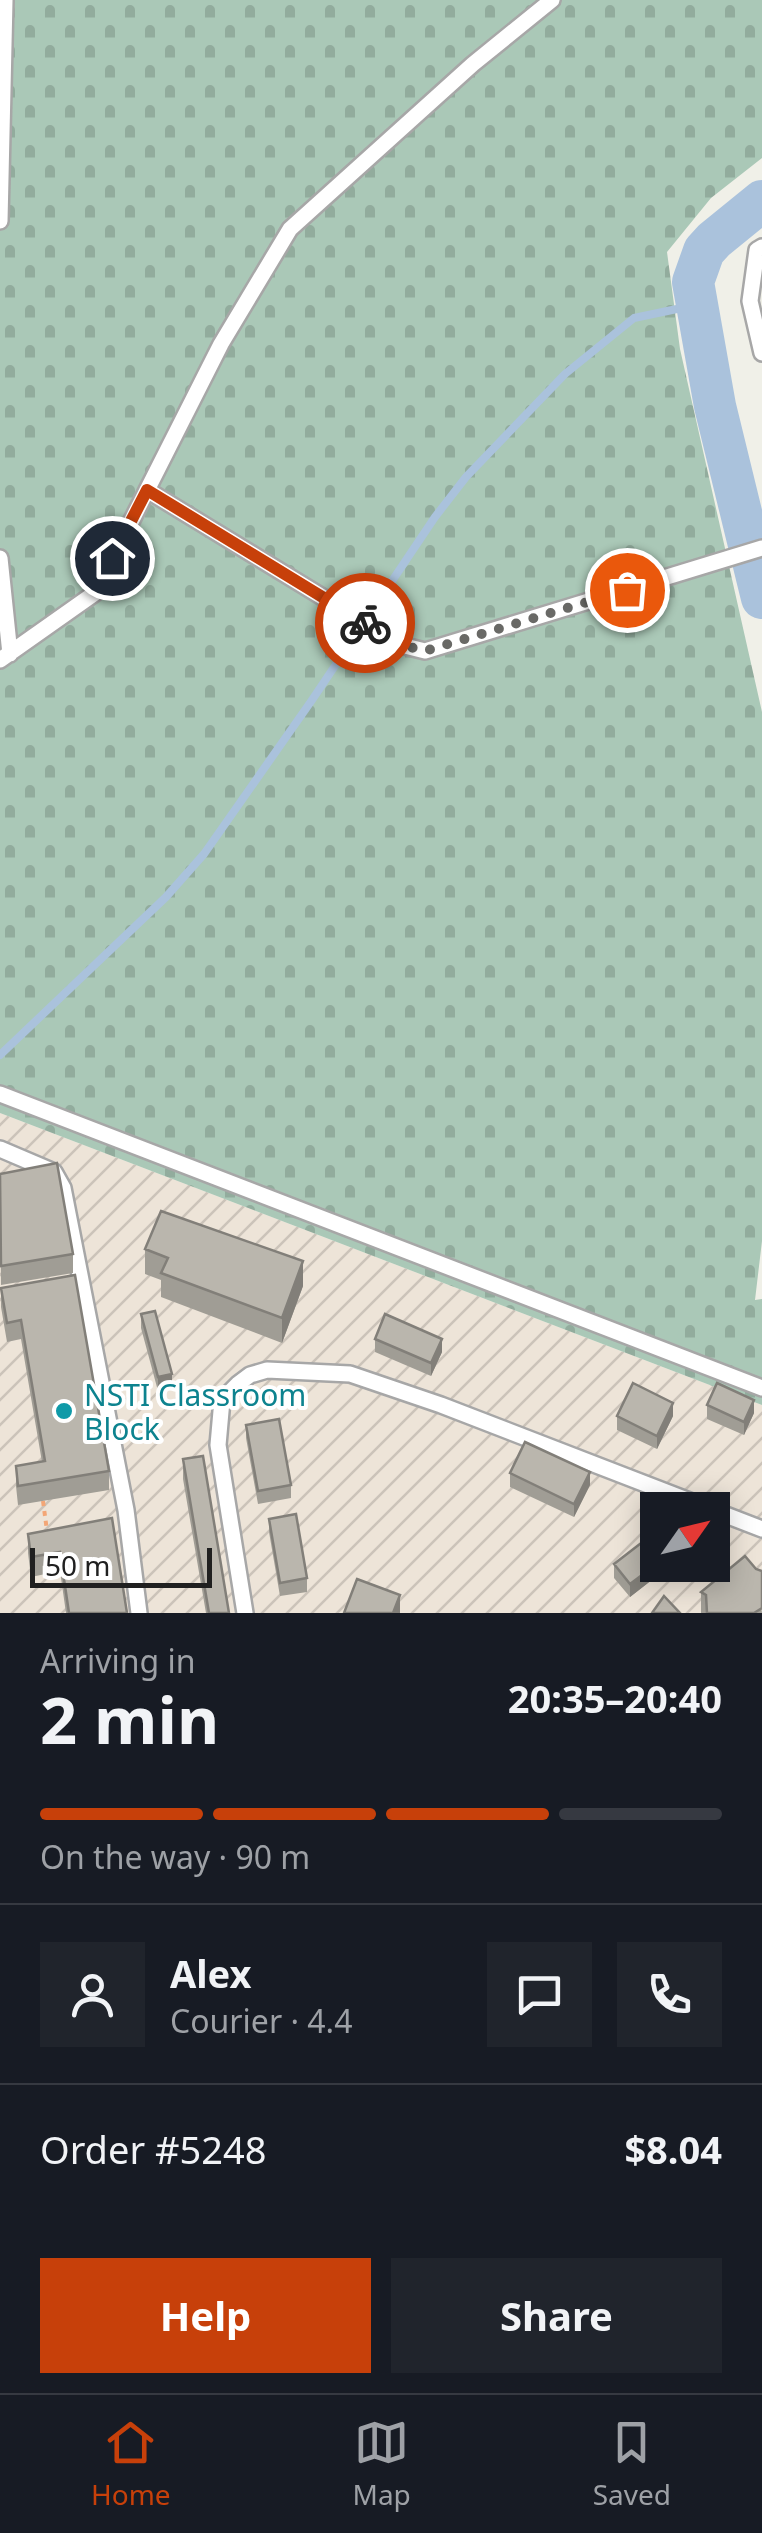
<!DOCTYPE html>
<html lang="en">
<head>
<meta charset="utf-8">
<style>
  :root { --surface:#171b24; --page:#20242c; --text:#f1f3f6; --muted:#9ea1a6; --line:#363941; --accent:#c7400a }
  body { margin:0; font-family:"Noto Sans",sans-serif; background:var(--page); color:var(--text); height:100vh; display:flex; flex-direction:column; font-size:38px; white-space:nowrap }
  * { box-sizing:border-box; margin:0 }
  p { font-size:32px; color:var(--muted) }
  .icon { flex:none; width:55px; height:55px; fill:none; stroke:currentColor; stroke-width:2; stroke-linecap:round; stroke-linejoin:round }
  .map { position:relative; height:1613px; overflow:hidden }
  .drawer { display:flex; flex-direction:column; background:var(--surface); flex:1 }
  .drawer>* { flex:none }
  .needle { width:65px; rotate:56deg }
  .fabs { position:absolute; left:640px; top:1492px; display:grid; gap:20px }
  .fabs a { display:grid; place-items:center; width:90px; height:90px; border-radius:0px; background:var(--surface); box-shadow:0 5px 25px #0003; font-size:50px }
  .scale { position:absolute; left:30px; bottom:25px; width:182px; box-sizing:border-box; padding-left:10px; border:5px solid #202020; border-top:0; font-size:28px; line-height:35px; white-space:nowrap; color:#202020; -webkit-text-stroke:8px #fff; paint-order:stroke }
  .pin { position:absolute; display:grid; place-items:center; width:85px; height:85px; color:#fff; margin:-42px; border:5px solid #fff; border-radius:50%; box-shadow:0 2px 10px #0007 }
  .courier { position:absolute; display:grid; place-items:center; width:100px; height:100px; margin:-50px; border:8px solid #c7400a; border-radius:50%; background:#fff; color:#222; box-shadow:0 2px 12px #0007 }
  .overview em { font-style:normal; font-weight:700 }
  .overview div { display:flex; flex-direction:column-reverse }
  .overview { display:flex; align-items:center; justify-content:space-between; height:170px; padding:0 40px }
  h1 { font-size:65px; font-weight:700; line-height:75px }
  .bar { display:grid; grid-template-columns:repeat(4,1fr); gap:15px 10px; align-content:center; height:120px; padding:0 40px }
  .bar i { height:12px; border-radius:8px; background:var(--line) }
  .bar .on { background:var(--accent) }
  .bar p { grid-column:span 4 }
  .line { display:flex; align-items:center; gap:25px; padding:0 40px; border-top:2px solid var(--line) }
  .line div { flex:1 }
  .round { display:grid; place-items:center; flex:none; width:105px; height:105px; border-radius:0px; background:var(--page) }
  .cta { display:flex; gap:20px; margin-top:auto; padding:20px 40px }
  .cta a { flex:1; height:115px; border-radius:0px; background:var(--accent); color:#fff; font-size:40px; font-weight:700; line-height:115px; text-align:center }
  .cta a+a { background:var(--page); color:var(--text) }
  .menu { display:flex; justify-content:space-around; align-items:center; height:140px; border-top:2px solid var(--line); background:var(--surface); font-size:28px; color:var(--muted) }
  .menu a { display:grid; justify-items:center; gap:5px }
  .menu .on { color:var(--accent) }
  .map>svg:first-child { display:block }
</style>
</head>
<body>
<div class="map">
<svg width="762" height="1613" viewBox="0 0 762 1613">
  <defs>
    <pattern id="military-furrows" width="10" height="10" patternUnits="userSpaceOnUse" patternTransform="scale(2.5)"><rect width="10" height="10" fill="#ede4d8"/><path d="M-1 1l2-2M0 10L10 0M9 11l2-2" fill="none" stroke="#cbc3b9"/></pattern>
    <pattern id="cemetery-stones" width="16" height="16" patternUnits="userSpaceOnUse" patternTransform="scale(2.5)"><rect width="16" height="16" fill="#aac8b7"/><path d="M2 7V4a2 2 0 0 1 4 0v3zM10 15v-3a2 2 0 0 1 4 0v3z" fill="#92ac9d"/></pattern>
  </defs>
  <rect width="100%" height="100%" fill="#f0f0e8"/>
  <path fill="url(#military-furrows)" fill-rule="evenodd" d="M0 1113 762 1405V1613H0ZM658 1510H712V1565H658Z"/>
  <path fill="url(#cemetery-stones)" d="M0 0H762V158L711 198 667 252 680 349 762 712V1241L755 1300 762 1299V1405L0 1113Z"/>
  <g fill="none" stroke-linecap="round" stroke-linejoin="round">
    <path stroke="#aac2dc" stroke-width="8" d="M0 1055 166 897 204 854 312 700 435 517 466 477 565 374 634 318 696 305"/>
    <path stroke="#aac2dc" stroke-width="42" d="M762 201 714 240 704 251 693 282 715 406 762 598"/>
    <defs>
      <path id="service" d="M0 221 5 0
        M762 247 757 250 750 301 762 353
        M147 490 401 645 425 651 762 548
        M0 558 10 654
        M0 660 95 593 221 344 290 229 473 64 552 0
        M0 1094 762 1388
        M0 1149 54 1172 63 1188 126 1510 139 1613
        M245 1613 218 1445 222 1400 238 1384 250 1375 267 1370 350 1374 441 1405 762 1529"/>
    </defs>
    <use href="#service" stroke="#a7a7a7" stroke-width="20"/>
    <path stroke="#f3a676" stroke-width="4" stroke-dasharray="5 5" stroke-linecap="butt" d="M43 1501 47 1531"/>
    <use href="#service" stroke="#fff" stroke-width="15"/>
  </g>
  <path fill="#a09d95" d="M0 1174 73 1254V1273L1 1285Z
    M145 1249 303 1286 282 1343 161 1297V1280L145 1274Z
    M75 1275 109 1471V1490L18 1505 16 1486V1466L42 1462 21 1339 7 1342 1 1307V1288Z
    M141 1314 172 1387 158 1391 141 1328Z
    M375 1339 442 1352 431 1376 375 1352Z
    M707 1405 754 1413 744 1435 707 1419Z
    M617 1416H673L657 1449 617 1430Z
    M246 1425 291 1485V1498L258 1504 246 1438Z
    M183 1459 229 1613H206L183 1479Z
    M510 1473 590 1485 574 1517 510 1487Z
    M112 1518 127 1613H66L60 1571 31 1577 28 1553V1534Z
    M269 1519 307 1578V1592L280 1596 269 1532Z
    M614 1564 658 1565H671L630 1597 614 1578Z
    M756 1569 762 1613H701V1592Z"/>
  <path fill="#827f79" d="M303 1261V1286L282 1343V1318Z
    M442 1339V1352L431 1376V1363Z
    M172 1374V1387L158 1391V1377Z
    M754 1400V1413L744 1435V1422Z
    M673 1403V1416L657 1449V1436Z
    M590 1472V1485L574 1517V1504Z
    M658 1563V1565H671L630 1597V1584Z
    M400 1595V1613H393Z"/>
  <path fill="#bab6ad" stroke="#827f79" stroke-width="2.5" d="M57 1163 73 1254 1 1266 0 1174Z
    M161 1211 303 1261 282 1318 161 1273 168 1258 145 1249Z
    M75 1275 109 1471 18 1486 16 1466 45 1461 21 1320 7 1323 1 1288Z
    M155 1311 172 1374 158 1377 141 1314Z
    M385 1314 442 1339 431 1363 375 1339Z
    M633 1383 673 1403 657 1436 617 1416Z
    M717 1383 754 1400 744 1422 707 1405Z
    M279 1419 291 1485 258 1491 246 1425Z
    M525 1442 590 1472 574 1504 510 1473Z
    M203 1456 229 1613H209L183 1459Z
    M296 1514 307 1578 280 1583 269 1519Z
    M112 1518 127 1613H69L60 1552 31 1557 28 1534Z
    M658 1530V1563L630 1584 614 1564Z
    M745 1556 756 1569 762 1571V1608L754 1613H707L706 1595 701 1592Z
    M357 1579 400 1595 393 1613H344Z
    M664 1596 680 1613H652Z"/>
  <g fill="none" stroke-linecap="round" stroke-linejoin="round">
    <path stroke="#696966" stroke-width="10" stroke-dasharray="0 18" d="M365 623 402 645 425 651 627 590"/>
    <path stroke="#c7400a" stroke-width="12" d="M112 558 147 490 365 623"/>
  </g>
  <circle fill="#0f9aa8" stroke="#fff" stroke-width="4" cx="64" cy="1411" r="10"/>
  <g text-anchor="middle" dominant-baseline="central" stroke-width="8" stroke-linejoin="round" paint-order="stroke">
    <g font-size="30" fill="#0d838f" stroke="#fff" text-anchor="start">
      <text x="84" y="1394">NSTI Classroom<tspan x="84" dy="34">Block</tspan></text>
    </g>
  </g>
</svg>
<div class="fabs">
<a><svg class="needle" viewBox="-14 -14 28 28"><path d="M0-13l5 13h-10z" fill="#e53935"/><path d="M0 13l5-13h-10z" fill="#9ea1a6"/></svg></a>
</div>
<div class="scale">50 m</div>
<div class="pin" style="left:627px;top:590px;background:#ea580c"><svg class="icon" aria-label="bag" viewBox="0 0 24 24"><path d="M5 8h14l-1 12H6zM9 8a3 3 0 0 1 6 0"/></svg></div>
<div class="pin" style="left:112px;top:558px;background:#1f2937"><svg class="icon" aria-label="home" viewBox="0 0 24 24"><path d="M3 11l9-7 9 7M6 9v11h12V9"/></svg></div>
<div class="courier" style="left:365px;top:623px"><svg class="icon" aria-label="bike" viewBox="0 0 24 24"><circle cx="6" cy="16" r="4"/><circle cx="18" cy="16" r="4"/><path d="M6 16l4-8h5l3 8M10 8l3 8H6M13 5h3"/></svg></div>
</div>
<section class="drawer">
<div class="overview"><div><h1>2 min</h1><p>Arriving in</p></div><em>20:35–20:40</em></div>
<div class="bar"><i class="on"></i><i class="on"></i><i class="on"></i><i></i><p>On the way · 90 m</p></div>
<div class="line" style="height:180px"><a class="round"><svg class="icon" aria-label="person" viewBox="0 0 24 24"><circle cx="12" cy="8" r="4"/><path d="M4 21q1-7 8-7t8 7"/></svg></a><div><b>Alex</b><p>Courier · 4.4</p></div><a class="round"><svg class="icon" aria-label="chat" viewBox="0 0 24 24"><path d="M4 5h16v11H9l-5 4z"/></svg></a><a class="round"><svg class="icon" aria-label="phone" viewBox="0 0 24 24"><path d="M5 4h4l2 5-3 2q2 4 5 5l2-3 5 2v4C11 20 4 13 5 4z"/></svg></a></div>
<div class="line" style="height:130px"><div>Order #5248</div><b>$8.04</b></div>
<div class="cta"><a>Help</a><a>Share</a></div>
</section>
<nav class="menu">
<a class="on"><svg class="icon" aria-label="home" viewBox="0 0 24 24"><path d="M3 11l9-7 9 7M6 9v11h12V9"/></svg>Home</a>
<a><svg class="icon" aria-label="map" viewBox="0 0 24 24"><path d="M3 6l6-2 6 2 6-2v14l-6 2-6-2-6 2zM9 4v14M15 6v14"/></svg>Map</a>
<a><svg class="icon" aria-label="saved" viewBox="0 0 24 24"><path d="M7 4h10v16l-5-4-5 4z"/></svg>Saved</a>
</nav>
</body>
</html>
